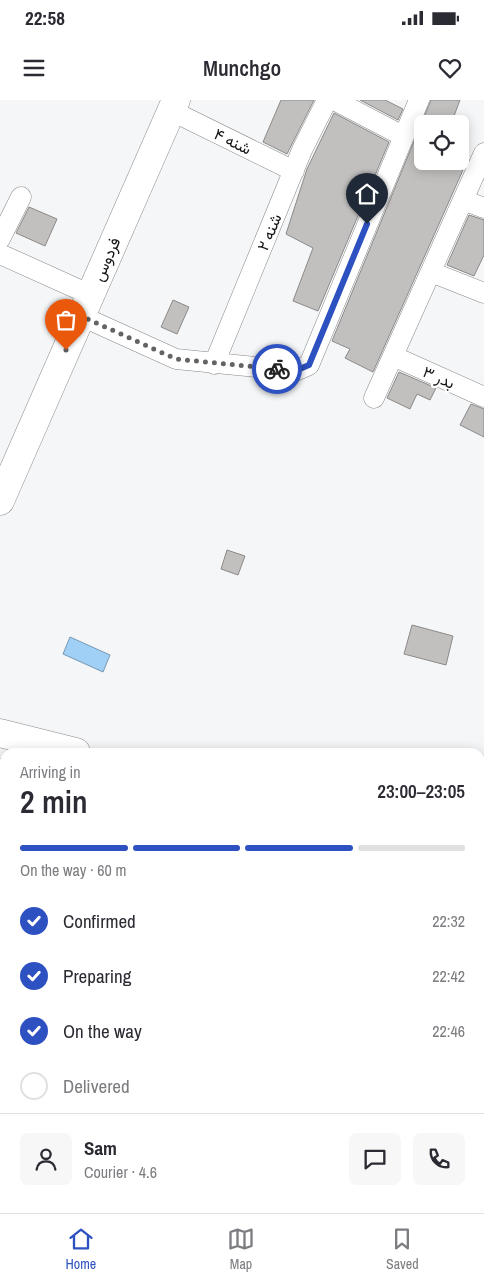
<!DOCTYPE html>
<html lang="en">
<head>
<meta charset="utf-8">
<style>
  :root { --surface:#fff; --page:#f7f7f7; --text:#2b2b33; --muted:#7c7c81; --line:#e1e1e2; --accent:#2e51c1 }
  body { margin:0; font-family:"Archivo Narrow",Vazirmatn,sans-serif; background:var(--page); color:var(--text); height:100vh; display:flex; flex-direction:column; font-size:19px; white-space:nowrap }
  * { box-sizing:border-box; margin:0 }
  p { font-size:16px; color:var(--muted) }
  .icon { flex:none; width:28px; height:28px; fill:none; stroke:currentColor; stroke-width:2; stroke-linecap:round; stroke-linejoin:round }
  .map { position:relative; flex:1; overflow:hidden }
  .sheet { position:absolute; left:0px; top:648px; width:485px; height:466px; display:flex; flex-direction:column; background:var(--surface); border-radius:15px 15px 0 0; box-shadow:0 2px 12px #0003 }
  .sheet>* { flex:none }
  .controls { position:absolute; left:414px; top:15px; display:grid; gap:10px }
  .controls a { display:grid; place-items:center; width:55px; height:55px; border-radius:8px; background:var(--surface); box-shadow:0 2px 12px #0003; font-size:25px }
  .pin { position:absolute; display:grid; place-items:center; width:42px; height:42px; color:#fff; margin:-51px -21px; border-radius:50% 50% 50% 0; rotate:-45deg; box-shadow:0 0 5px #0007 }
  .pin .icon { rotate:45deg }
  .courier { position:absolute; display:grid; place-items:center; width:50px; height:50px; margin:-25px; border:4px solid #2e51c1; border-radius:50%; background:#fff; color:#222; box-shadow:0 1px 6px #0007 }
  .overview em { font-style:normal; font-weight:600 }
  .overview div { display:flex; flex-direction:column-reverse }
  .overview { display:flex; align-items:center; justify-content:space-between; height:85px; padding:0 20px }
  h1 { font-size:32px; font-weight:600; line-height:38px }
  .bar { display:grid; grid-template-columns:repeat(4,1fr); gap:8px 5px; align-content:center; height:60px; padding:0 20px }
  .bar i { height:6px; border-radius:4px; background:var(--line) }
  .bar .current { background:var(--accent) }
  .bar p { grid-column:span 4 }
  .line { display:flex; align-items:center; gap:12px; padding:0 20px; border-top:1px solid var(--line) }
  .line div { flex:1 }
  .round { display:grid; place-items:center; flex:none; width:52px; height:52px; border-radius:8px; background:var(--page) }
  ol { padding:0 20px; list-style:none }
  li { display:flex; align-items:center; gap:15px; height:55px }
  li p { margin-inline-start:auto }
  li .icon { padding:5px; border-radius:50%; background:var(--accent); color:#fff; stroke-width:4 }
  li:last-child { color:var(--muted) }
  li i { width:28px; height:28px; border:2px solid var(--line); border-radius:50% }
  .status { display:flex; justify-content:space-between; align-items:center; height:35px; padding:0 25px; background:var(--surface); direction:ltr }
  .status svg { height:14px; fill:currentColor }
  header { display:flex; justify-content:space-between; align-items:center; height:65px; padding:0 20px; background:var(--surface); font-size:22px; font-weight:600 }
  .dock { display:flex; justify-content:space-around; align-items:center; height:70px; border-top:1px solid var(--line); background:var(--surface); font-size:14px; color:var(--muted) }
  .dock a { display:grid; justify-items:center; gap:2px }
  .dock .current { color:var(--accent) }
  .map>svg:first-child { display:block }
</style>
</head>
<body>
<div class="status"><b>22:58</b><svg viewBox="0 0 49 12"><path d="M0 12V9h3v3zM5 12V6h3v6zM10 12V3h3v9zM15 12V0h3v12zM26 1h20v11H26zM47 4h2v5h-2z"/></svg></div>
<header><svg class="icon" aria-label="menu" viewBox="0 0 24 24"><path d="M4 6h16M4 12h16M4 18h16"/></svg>Munchgo<svg class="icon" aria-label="heart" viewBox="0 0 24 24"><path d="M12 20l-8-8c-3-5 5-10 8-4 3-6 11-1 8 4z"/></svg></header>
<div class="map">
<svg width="484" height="1113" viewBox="0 0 484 1113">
  <rect width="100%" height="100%" fill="#f5f6f8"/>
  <path fill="#a0d0f6" stroke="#7698b3" d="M70 537 110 555 103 572 63 554Z"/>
  <path fill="#c2c0bf" stroke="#8c8a89" d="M281 0H314L287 54 263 42Z
    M360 0H385L403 9 398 20Z
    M431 0H460L451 24H422V61H444L463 70 373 272 345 258 350 249 332 241Z
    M334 13 389 42 318 211 293 201 313 148 286 134 307 69Z
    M29 107 57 119 45 146 16 133Z
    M469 115 484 120V155L474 176 447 165Z
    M173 200 189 207 177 234 161 227Z
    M399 272 436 288 430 300 417 294 410 309 387 298Z
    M471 304 484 309V337L460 325Z
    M227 450 245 456 238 475 221 469Z
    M412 525 453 536 446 565 404 554Z"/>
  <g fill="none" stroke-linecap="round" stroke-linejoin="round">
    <defs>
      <path id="lane" d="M0 957 5 959
        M0 1005 5 1000"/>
      <path id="street" d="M334 0 403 36
        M172 11 294 71
        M463 100 484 108
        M0 139 21 97
        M0 154 91 195
        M431 172 484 193
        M81 216 176 259 295 271 309 265 419 0
        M393 256 484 297
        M214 264 302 50 327 0
        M374 298 484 53
        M481 1074 484 1076"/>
      <path id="secondary" d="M0 401 176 0"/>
      <path id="primary" d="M0 633 76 652
        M0 673 5 674
        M480 746 484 747
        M480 782 484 783"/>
    </defs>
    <use href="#lane" stroke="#88898a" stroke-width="11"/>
    <use href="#street" stroke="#88898a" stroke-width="21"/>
    <use href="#secondary" stroke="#88898a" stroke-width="29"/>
    <use href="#primary" stroke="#88898a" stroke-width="29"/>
    <use href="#lane" stroke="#fff" stroke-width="10"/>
    <use href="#street" stroke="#fff" stroke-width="20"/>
    <use href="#secondary" stroke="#fff" stroke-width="28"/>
    <use href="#primary" stroke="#fff" stroke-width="28"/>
  </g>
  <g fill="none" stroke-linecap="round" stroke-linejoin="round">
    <path stroke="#636465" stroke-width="5" stroke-dasharray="0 9" d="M66 250 81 216 176 259 277 269"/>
    <path stroke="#2e51c1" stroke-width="6" d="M277 269 295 271 309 265 367 124"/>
  </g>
  <g text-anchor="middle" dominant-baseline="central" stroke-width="4.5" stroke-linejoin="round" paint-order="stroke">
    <g font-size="16" fill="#151516" stroke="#fff">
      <text transform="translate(233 41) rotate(26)">شنه ۴</text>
      <text transform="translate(269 132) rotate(-67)">شنه ۲</text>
      <text transform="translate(106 159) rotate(-66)">فردوس</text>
      <text transform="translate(439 277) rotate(24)">بدر ۳</text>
    </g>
  </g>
</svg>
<div class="controls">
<a><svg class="icon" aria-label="locate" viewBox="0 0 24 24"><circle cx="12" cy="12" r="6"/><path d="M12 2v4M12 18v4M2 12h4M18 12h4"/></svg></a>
</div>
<div class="pin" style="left:66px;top:250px;background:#ea580c"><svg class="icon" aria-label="bag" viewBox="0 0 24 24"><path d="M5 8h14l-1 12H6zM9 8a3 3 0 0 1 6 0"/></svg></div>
<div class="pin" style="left:367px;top:124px;background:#1f2937"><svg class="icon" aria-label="home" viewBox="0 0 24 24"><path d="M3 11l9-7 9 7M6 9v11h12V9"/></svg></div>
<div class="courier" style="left:277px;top:269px"><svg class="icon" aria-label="bike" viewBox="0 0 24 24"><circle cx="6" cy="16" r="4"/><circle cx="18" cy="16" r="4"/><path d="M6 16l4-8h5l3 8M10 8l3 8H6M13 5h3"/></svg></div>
<section class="sheet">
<div class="overview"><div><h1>2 min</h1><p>Arriving in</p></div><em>23:00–23:05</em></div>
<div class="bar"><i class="current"></i><i class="current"></i><i class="current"></i><i></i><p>On the way · 60 m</p></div>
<ol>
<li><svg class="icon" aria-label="check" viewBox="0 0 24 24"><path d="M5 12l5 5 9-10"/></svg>Confirmed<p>22:32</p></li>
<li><svg class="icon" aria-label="check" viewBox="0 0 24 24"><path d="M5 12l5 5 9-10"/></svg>Preparing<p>22:42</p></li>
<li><svg class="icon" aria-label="check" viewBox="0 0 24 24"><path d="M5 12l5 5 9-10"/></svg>On the way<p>22:46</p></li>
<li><i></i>Delivered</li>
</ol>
<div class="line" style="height:90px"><a class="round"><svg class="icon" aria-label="person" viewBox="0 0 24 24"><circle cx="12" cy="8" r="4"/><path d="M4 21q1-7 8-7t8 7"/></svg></a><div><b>Sam</b><p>Courier · 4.6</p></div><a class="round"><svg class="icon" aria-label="chat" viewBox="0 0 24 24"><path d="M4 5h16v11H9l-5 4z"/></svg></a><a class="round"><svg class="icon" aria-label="phone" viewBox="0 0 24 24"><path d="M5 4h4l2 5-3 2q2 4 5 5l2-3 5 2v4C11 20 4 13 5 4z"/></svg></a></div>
</section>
</div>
<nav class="dock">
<a class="current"><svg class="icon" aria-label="home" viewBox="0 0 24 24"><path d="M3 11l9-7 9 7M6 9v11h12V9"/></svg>Home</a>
<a><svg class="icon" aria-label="map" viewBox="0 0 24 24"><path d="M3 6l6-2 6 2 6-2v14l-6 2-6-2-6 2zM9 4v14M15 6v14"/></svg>Map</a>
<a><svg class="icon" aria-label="saved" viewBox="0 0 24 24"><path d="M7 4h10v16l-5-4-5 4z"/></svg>Saved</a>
</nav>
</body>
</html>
